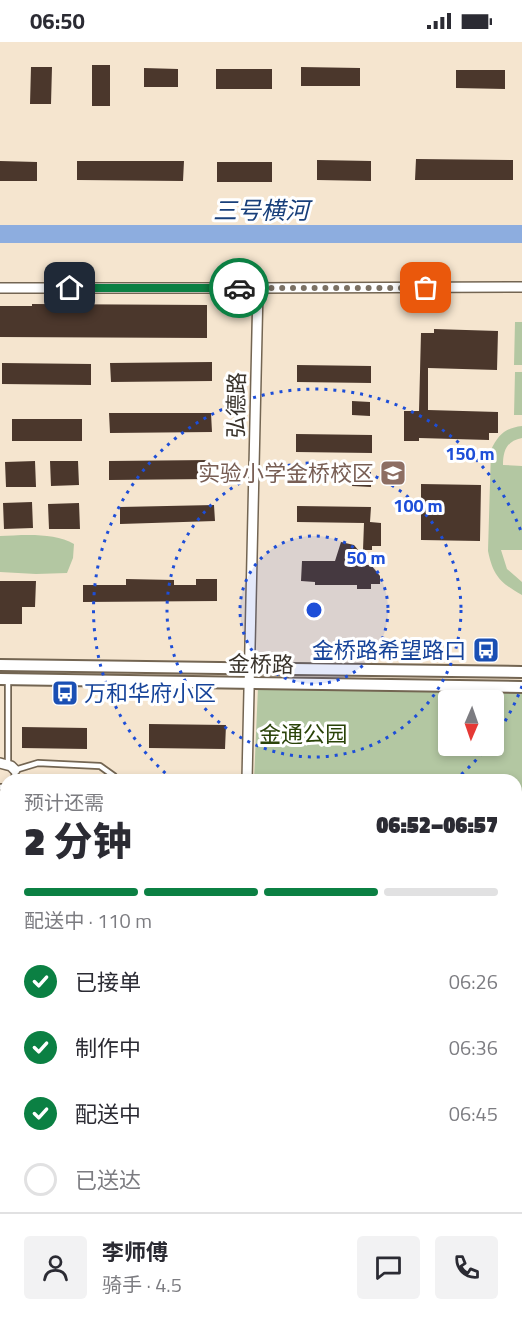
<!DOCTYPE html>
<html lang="zh">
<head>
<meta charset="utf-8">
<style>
  :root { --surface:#fff; --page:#f2f2f3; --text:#2b2b33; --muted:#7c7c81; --line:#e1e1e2; --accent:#0b8043 }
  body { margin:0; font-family:"Titillium Web","Noto Sans SC",sans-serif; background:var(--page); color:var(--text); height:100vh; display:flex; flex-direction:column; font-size:22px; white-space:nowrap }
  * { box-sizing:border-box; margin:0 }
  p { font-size:20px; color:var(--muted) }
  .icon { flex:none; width:33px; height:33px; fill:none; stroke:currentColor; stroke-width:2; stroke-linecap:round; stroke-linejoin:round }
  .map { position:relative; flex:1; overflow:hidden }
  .panel { position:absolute; left:0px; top:732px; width:522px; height:558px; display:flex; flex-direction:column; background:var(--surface); border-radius:18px 18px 0 0; box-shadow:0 3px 9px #0003 }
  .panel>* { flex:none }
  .needle { width:39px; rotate:182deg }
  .buttons { position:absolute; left:438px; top:648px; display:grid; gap:12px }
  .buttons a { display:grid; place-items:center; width:66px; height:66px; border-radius:6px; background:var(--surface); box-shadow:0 3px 9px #0003; font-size:30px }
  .pin { position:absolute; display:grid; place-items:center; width:51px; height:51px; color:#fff; margin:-26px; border-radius:12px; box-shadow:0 3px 9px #0006 }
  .courier { position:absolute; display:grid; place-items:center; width:60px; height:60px; margin:-30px; border:4px solid #0b8043; border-radius:50%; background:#fff; color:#222; box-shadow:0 2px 8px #0007 }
  .summary em { font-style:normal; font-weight:800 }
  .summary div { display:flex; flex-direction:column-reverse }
  .summary { display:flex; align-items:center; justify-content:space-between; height:102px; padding:0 24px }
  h1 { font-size:39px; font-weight:800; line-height:45px }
  .bar { display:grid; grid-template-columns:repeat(4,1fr); gap:9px 6px; align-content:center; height:72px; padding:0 24px }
  .bar i { height:8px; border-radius:4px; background:var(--line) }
  .bar .selected { background:var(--accent) }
  .bar p { grid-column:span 4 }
  .line { display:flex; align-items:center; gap:15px; padding:0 24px; border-top:2px solid var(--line) }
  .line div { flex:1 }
  .round { display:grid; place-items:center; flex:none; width:63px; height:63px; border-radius:6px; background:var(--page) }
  ol { padding:0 24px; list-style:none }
  li { display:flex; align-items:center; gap:18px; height:66px }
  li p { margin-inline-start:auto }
  li .icon { padding:6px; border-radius:50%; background:var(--accent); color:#fff; stroke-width:4 }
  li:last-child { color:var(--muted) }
  li i { width:33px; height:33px; border:3px solid var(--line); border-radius:50% }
  .status { display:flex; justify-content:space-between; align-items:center; height:42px; padding:0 30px; background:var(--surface); direction:ltr }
  .status svg { height:16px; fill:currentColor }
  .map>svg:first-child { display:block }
</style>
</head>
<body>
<div class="status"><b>06:50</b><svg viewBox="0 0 49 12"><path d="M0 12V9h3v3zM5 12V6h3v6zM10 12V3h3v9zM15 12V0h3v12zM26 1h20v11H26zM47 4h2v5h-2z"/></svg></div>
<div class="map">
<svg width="522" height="1290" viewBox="0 0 522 1290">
  <rect width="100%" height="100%" fill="#f5e5cf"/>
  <path fill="#e7d8ea" d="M516 878H522V1079H516Z
    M516 1111H522V1290H254V1284H516Z"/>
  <path fill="#b3c7a2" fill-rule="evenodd" d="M515 280H522V323H514Z
    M515 330H522V373H514Z
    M522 384V396C507 399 503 408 503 423L522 424V508H501L507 527 522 540V553C500 541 493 533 488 509L491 408C498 393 505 386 522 384Z
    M0 494C22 493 54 490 74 502L73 516 67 531 36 532 0 530Z
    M258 645 522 648V871H516V738H254ZM448 658H494V704H448Z"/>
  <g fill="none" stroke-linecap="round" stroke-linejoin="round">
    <path stroke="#8daddf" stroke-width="18" d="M0 192H522
      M0 1087H6
      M516 1093H522"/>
  </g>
  <path fill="#4b372c" d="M92 23H110V64H92Z
    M31 25H52L51 62H30Z
    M301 25 360 26V44H301Z
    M144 26 178 27V45H144Z
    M216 27H272V47H216Z
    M456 28H505V47L456 46Z
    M416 117 513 118V138H415Z
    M317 118 371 119V139L317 138Z
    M0 119 37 120V139H0Z
    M77 119H184L183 139 77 138Z
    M217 120H272V140H217Z
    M32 262 207 263V296L0 295V264H32Z
    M434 287 498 289 497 328 428 326V368L498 370V391H489V398L419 396V399H404V369H419L421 291H434Z
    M212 320V339L111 340 110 321Z
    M2 321 91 322V343L2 342Z
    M297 323 371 324V341L297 340Z
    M352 359 370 360V374L352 373Z
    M109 371H211L212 390 110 391Z
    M12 377H82V399H12Z
    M296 392 372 393V411L296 410Z
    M211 418V437L109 438V419Z
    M35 419 36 445H6L5 420Z
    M50 419H78L79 443 51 444Z
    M352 430H371V445L352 444Z
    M421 442 481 443 480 499 421 498Z
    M32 460 33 486 4 487 3 461Z
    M79 461 80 487H49L48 462Z
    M214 463 215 479 120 482V465Z
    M297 464 371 465 370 480 381 481V504H372V508H363L364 481 297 480Z
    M341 500 354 503 359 509V523H371L380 534V542H371V547H357V543H315V540L301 539 302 519H335Z
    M126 537 174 538V543H196V537H217V559L83 560V543H126Z
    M0 539H36L35 565H22V582H0Z
    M149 682 226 683 225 707 149 706Z
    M22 685 87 686V707L22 706Z"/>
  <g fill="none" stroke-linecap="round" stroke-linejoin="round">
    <defs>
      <path id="service" d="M8 723V639
        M14 738 15 728 38 721 100 724 114 734 116 738
        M0 745H6
        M0 962H6"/>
      <path id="minor" d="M0 246H258L247 738
        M258 246 522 245
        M0 721 11 724 15 728
        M0 1035H6"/>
      <path id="tertiary" d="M0 623 522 630
        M0 637 522 645"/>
    </defs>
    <use href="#service" stroke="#736552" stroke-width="8"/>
    <use href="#minor" stroke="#736552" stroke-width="12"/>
    <use href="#tertiary" stroke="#736552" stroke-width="14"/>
    <use href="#service" stroke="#fff" stroke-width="4.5"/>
    <use href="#minor" stroke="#fff" stroke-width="9"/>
    <use href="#tertiary" stroke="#fff" stroke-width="10"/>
  </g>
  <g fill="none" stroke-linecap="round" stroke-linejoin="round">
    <path stroke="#7b7164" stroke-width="6" stroke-dasharray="0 10.8" d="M239 246H426"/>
    <path stroke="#0b8043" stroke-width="8" d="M70 246H239"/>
  </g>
  <circle cx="314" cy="568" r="74" fill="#1d4ed8" fill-opacity=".12"/>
  <g fill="none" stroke="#1d4ed8" stroke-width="3" stroke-dasharray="3 6">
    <circle cx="314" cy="568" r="74"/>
    <circle cx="314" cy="568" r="147"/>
    <path d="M522 644A221 221 0 0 1 494 696M488 704A221 221 0 0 1 456 737M172 737A221 221 0 1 1 522 492"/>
  </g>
  <defs>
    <symbol id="school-square" viewBox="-11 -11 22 22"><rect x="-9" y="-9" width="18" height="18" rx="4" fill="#8d6e63" stroke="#fff"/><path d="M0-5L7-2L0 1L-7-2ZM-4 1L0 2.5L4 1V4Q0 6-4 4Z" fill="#fff"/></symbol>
    <symbol id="bus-square" viewBox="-11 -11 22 22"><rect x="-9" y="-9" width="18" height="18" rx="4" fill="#1a4fb4" stroke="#fff"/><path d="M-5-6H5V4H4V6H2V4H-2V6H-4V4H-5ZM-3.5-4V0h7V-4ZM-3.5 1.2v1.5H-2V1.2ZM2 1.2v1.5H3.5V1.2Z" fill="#fff"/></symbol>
  </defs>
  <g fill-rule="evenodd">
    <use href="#school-square" x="378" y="416" width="30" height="30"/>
    <use href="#bus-square" x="471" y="593" width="30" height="30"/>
    <use href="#bus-square" x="50" y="636" width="30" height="30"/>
  </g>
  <g text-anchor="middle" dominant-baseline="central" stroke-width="6" stroke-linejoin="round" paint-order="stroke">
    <g font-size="22" fill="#39332b" stroke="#fff">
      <text transform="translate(236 363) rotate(-89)">弘德路</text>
      <text transform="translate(261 622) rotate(1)">金桥路</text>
    </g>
    <g font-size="22" fill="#785e54" stroke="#fff" text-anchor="end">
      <text x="374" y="431">实验小学金桥校区</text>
    </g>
    <g font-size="22" fill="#164399" stroke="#fff" text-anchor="end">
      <text x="466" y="608">金桥路希望路口</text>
      <text x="84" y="651" text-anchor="start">万和华府小区</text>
    </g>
    <g font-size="22" fill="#2a4308" stroke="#fff">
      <text x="303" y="692">金通公园</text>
    </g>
    <g font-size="24" font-style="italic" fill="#183f7a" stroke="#fff">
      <text x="261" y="168">三号横河</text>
    </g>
  </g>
  <circle cx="314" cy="568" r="9" fill="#1d4ed8" stroke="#fff" stroke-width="3"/>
  <g font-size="18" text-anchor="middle" font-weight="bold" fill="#1d4ed8" stroke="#fff" stroke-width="6" stroke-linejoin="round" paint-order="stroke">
    <text x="470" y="418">150 m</text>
    <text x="418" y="470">100 m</text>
    <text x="366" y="522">50 m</text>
  </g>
</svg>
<div class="buttons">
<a><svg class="needle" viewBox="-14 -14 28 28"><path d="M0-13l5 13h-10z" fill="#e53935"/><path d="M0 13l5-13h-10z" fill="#7c7c81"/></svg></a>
</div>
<div class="pin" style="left:426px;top:246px;background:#ea580c"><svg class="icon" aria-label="bag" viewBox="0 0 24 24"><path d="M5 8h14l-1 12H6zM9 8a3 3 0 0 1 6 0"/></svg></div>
<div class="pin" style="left:70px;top:246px;background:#1f2937"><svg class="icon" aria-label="home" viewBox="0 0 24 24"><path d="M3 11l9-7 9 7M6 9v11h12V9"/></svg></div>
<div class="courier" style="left:239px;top:246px"><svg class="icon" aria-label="car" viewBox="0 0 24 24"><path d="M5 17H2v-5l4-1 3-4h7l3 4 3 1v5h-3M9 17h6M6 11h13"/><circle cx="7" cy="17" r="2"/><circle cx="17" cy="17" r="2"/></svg></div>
<section class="panel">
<div class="summary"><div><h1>2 分钟</h1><p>预计还需</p></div><em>06:52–06:57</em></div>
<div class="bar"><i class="selected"></i><i class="selected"></i><i class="selected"></i><i></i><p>配送中 · 110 m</p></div>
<ol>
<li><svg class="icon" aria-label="check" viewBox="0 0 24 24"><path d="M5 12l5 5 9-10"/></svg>已接单<p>06:26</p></li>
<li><svg class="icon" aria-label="check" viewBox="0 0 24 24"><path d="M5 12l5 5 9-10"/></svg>制作中<p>06:36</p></li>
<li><svg class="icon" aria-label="check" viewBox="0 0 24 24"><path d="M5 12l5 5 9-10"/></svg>配送中<p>06:45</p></li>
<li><i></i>已送达</li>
</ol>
<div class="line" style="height:108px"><a class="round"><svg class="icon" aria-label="person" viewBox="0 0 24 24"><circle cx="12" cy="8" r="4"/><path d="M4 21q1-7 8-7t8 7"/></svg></a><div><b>李师傅</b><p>骑手 · 4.5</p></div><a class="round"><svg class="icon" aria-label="chat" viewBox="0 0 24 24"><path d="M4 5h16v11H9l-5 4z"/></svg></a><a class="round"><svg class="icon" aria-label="phone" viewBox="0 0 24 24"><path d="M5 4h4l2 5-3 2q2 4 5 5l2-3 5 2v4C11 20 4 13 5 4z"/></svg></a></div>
</section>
</div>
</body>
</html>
